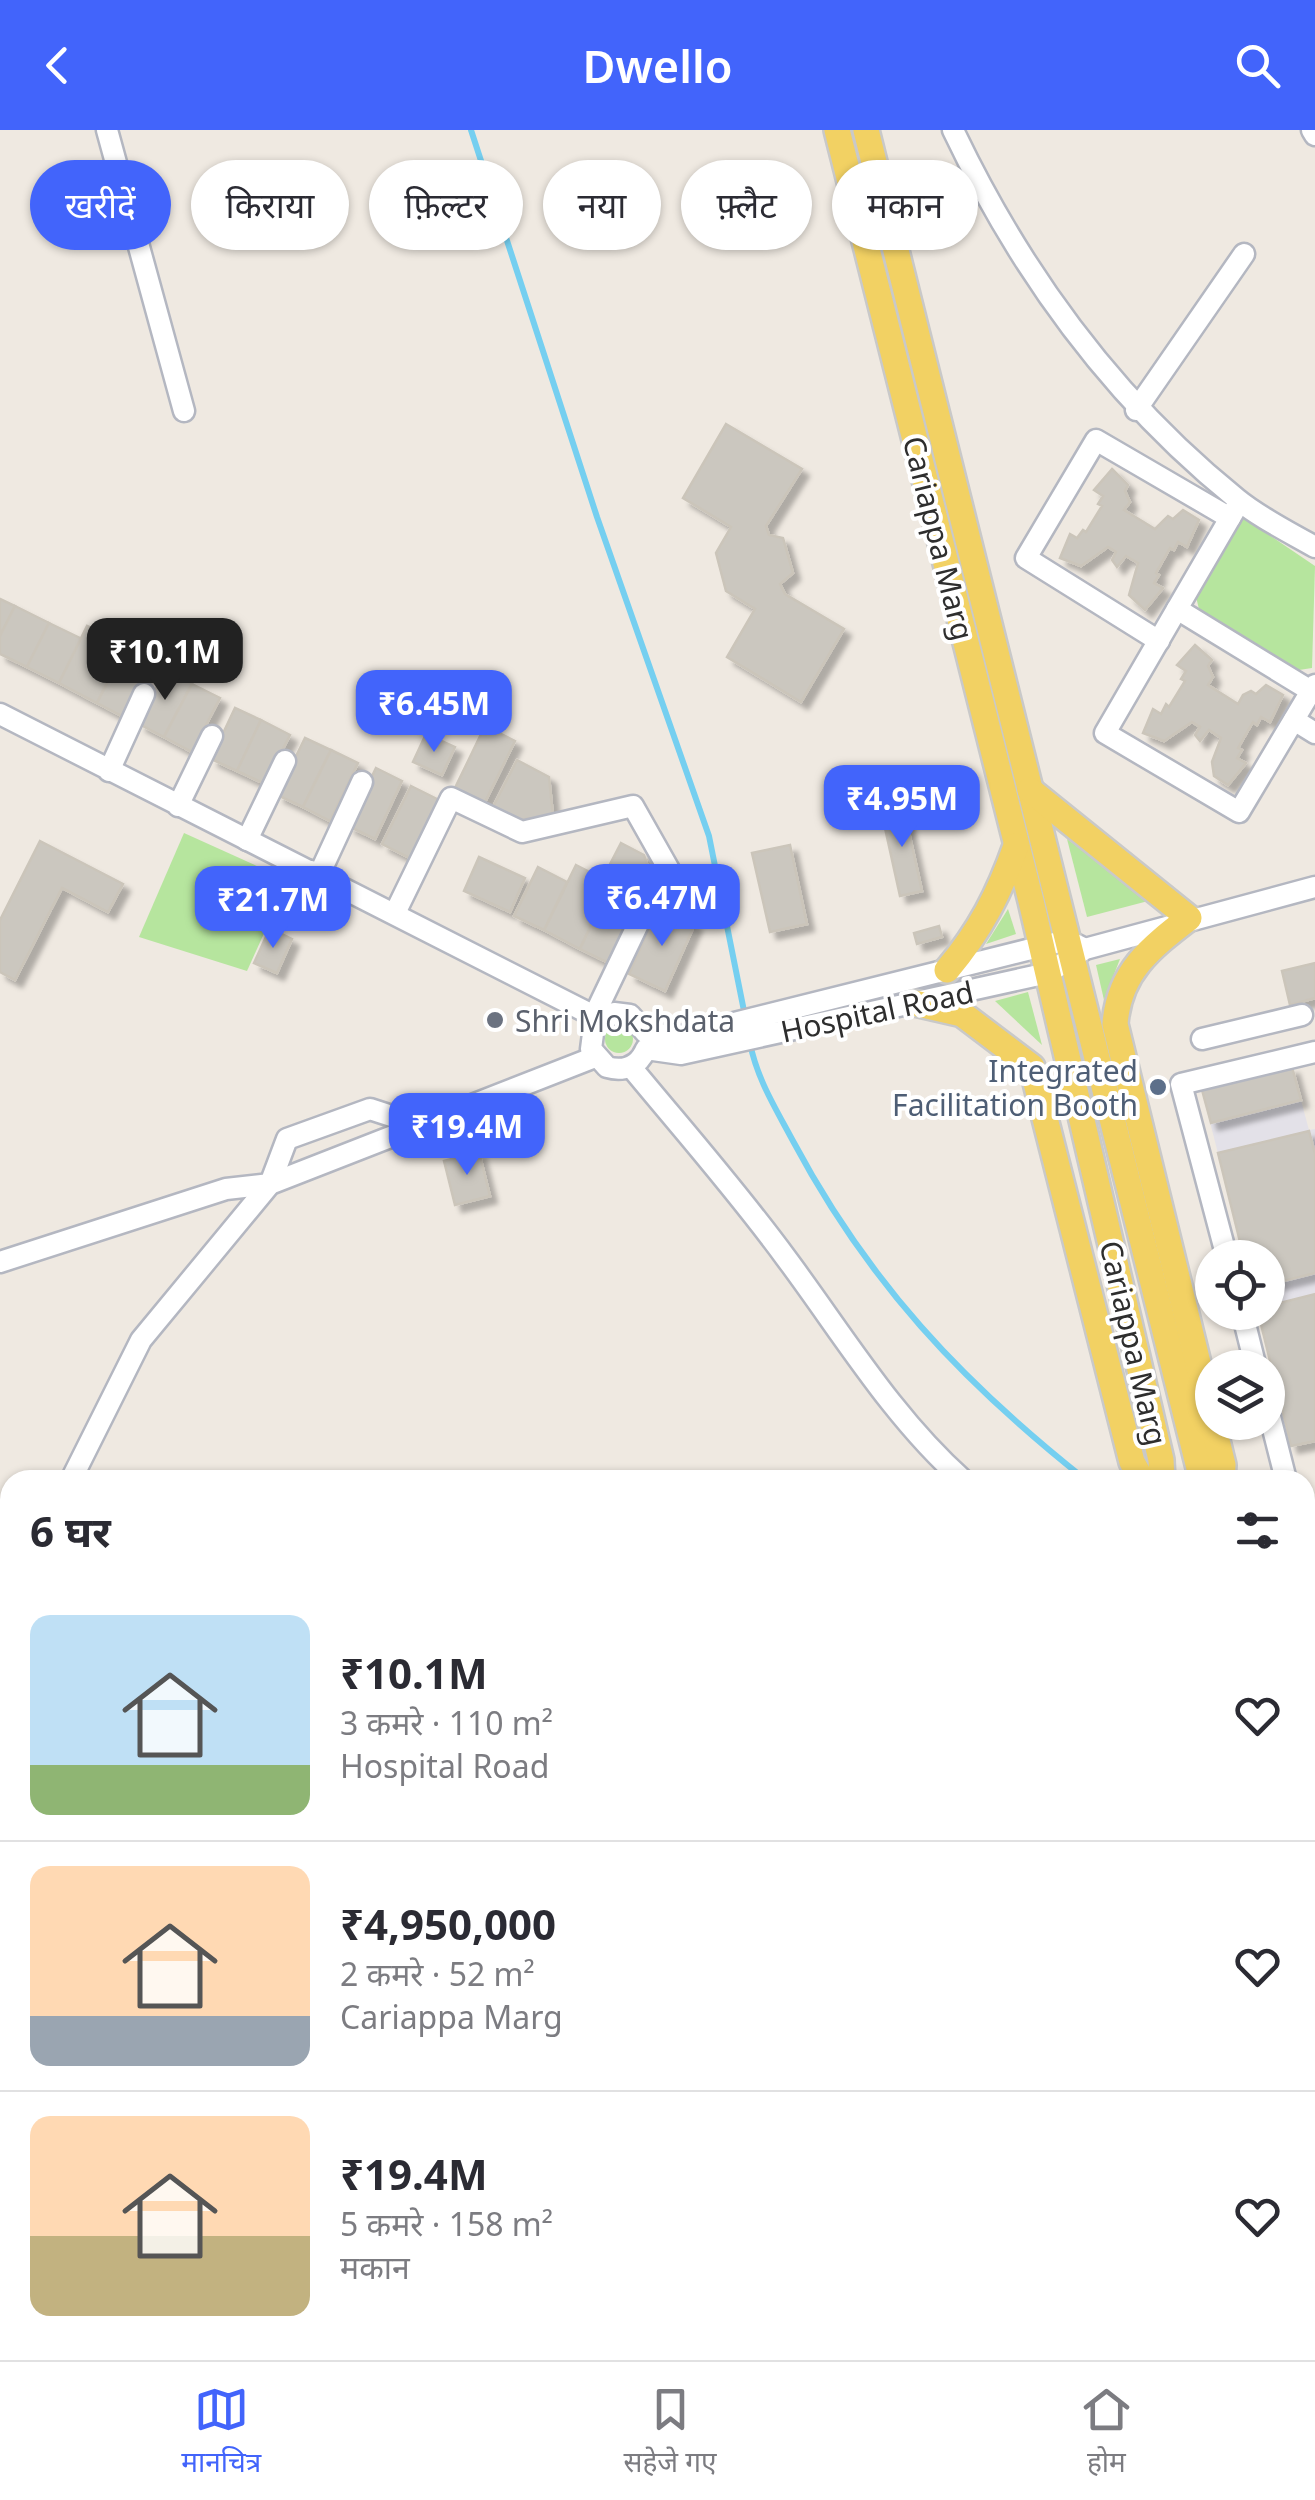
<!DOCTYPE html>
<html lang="hi">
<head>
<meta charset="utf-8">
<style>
	:root { --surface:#fff; --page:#f2f2f3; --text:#2b2b33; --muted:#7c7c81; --line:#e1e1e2; --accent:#4264fb }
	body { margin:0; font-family:"Noto Sans","Noto Sans Devanagari",sans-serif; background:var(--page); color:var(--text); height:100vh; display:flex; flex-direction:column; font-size:38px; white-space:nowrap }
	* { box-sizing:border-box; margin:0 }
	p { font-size:32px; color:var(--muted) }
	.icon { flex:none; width:55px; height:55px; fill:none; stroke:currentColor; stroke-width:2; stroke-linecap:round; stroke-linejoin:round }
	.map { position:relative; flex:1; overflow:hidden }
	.details { position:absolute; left:0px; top:1340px; width:1315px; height:890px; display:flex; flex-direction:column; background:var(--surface); border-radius:30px 30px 0 0; box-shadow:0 2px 8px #0004 }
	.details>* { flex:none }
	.guide { position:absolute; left:30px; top:30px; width:1255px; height:90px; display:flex; gap:20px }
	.buttons { position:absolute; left:1195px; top:1110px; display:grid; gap:20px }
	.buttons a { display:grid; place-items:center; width:90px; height:90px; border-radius:50%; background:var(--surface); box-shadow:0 2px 8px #0004; font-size:50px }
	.price { position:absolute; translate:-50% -85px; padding:0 22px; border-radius:20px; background:var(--accent); color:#fff; font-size:32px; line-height:65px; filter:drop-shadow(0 2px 5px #0008) }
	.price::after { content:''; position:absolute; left:50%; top:60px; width:30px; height:22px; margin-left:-15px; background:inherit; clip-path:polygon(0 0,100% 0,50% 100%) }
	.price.active { background:#222; color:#fff }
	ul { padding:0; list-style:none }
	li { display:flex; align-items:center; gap:30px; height:250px; padding:0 30px }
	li+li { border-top:2px solid var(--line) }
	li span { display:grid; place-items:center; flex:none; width:280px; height:200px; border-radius:20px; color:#555 }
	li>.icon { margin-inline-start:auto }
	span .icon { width:120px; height:120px; fill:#fffc; stroke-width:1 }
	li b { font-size:42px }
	h2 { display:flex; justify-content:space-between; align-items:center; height:120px; padding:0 30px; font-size:42px }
	.chip { padding:0 35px; border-radius:45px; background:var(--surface); box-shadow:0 2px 8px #0004; font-size:35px; line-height:90px }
	.chip.active { background:var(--accent); color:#fff }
	header { display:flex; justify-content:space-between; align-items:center; height:130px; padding:0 30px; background:var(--accent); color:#fff; font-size:45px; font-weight:600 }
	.dock { display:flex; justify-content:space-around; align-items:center; height:140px; border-top:2px solid var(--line); background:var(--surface); font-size:28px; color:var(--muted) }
	.dock a { display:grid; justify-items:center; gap:5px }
	.dock .active { color:var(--accent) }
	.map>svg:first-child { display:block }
	.industrial { fill:#e3e1e8 }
	.green { fill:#b6e59e }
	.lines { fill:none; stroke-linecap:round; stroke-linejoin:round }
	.stream { stroke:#75cff0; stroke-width:6 }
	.building { fill:#cbc7bf; stroke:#cbc5ba; stroke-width:2.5; filter:url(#shadow) }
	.minor-casing { stroke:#b4b7c1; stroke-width:25 }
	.major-casing { stroke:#c9c9c9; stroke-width:30 }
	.minor { stroke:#fff; stroke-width:20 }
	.major { stroke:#f2d163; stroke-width:25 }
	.worship-dot { fill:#6b7280; stroke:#fff; stroke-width:4 }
	.service-dot { fill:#5c6f8a; stroke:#fff; stroke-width:4 }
	.labels { text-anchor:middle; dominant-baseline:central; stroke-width:8; stroke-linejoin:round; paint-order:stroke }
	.street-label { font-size:30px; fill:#2e2e2e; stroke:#fff }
	.worship-label { font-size:30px; fill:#5b616d; stroke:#fff; text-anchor:start }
	.service-label { font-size:30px; fill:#4e5e75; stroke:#fff; text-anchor:end }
</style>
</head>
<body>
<header><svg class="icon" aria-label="back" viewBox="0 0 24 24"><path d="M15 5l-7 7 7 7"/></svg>Dwello<svg class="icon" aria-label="search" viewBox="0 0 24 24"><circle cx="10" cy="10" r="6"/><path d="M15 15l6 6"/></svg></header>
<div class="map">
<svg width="1315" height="2230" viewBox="0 0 1315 2230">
	<defs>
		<filter id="shadow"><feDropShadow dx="7" dy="7" stdDeviation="2.5" flood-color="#0004"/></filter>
	</defs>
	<rect width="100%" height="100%" fill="#efe9e1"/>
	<path class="industrial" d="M1292,937L1309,1000L1315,999V1311L1291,1316L1258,1183L1268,1182V1128L1244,1127L1202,960Z"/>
	<g class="green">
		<path d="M1244,388L1315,436L1312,538L1299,540L1199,479L1196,467Z"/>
		<path d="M184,703L288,750L247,841L139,807Z"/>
		<path d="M1067,709L1152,770L1087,787Z"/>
		<path d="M1008,779L1016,804L986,814Z"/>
		<path d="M1120,829L1104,870L1096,835Z"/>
		<path d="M1028,862L1042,915L995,871Z"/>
		<circle cx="619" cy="909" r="14"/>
	</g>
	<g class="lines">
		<g class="stream">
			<path d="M471,0L597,387L709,706L745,886"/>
			<path d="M750,913C757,949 776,979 793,1011C868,1152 961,1251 1086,1350"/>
			<path d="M1305,1511L1315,1517"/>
		</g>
	</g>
	<g class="building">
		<path d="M726,294L802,339L766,396L769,405L783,408L793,443L780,454L785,464L844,499L801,572L727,527L755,479L726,461L716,423L731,397L683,368Z"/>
		<path d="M1112,339L1128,355L1125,361L1130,372L1124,380L1155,399L1168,386L1173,389L1183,380L1199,390L1187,417L1178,412L1174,420L1170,418L1156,443L1159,445L1154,453L1163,458L1145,480L1129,465L1138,433L1126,426L1117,437L1112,430L1116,422L1108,417L1081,436L1060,428L1070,404L1077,408L1083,400L1086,402L1102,376L1098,374L1103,366L1094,360Z"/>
		<path d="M0,469L15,476L0,506Z"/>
		<path d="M15,476L49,493L27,537L0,524V506Z"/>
		<path d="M49,493L82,509L59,553L27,537Z"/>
		<path d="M87,496L127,515L97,573L59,553Z"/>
		<path d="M1195,515L1212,530L1208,536L1213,547L1208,555L1238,574L1243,565L1251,561L1256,564L1266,555L1283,565L1270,592L1261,587L1257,595L1253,592L1238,618L1242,620L1237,628L1246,633L1228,655L1214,646L1212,632L1221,608L1209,600L1200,611L1195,605L1200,597L1192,592L1164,611L1143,603L1153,579L1161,584L1166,574L1169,577L1185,551L1181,549L1186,541L1177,535Z"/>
		<path d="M123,522L149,535L124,587L97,573Z"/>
		<path d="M165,540L192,554L164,607L139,594Z"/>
		<path d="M192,554L220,568L192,622L164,607Z"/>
		<path d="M235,578L261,590L237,641L211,629Z"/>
		<path d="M261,590L290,605L265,654L237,641Z"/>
		<path d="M485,596L515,611L485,672L455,658Z"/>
		<path d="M426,604L455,617L442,645L413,632Z"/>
		<path d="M305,608L331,620L303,677L277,665Z"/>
		<path d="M331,620L358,633L330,691L303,677Z"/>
		<path d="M517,630L549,647L553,686L517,690L493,677Z"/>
		<path d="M376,638L402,651L375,709L348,696Z"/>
		<path d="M411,656L439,670L410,728L382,714Z"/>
		<path d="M903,675L922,761L900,766L881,680Z"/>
		<path d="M40,711L123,754L108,782L62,758L15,850L0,842V790Z"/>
		<path d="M621,713L644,725L652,749L646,762L606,742Z"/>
		<path d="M790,715L807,794L770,802L752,723Z"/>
		<path d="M479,727L525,748L510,782L464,761Z"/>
		<path d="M576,735L611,753L580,819L544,800Z"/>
		<path d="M538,737L567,752L544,800L514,786Z"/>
		<path d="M611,753L645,769L613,835L580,819Z"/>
		<path d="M658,778L695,794L665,861L629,844Z"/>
		<path d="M939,796L942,807L917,814L914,803Z"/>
		<path d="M270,798L292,809L277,843L254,833Z"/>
		<path d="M1315,833V868L1290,875L1282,841Z"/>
		<path d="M1292,937L1301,970L1211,993L1202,960Z"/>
		<path d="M1309,1001L1315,1024V1143L1268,1155V1128H1244L1218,1023Z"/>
		<path d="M479,1022L490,1066L455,1075L444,1031Z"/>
		<path d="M1315,1164V1311L1291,1316L1258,1182H1268V1176Z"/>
	</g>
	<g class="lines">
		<defs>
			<g id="minor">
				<path d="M107,0L184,281"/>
				<path d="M953,0C1021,143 1113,269 1237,369C1260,388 1289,402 1315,417"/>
				<path d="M1312,0L1315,5"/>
				<path d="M1136,280L1244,124"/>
				<path d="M1237,376L1177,479L1311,561L1315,555"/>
				<path d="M1177,479L1105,603L1239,682L1311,561"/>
				<path d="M1159,511L1026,428L1096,310L1230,388"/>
				<path d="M0,584L600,889"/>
				<path d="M1294,590L1315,603"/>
				<path d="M109,641L144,564"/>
				<path d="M178,676L212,606"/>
				<path d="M247,710L285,631"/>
				<path d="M319,745L362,652"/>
				<path d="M292,782L311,741"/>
				<path d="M395,783L451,668L522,702L633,676L672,745"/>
				<path d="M1085,819L1067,810L678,907L646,903L630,885L614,883L594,896L591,919L607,937C624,942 639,936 646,919L681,924L1048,843L1085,819L1315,757"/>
				<path d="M594,886L649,771"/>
				<path d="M1202,909L1302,885"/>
				<path d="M631,937C683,1000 737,1061 786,1128C842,1203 892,1287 963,1350"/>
				<path d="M1227,1128L1181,954L1315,922"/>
				<path d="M0,1132L226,1059L270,1054L287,1009L370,979L416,994"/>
				<path d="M1242,1182L1256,1238"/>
				<path d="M1268,1279L1286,1350"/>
				<path d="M71,1350L141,1210L270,1054L595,927"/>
				<path d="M1305,1389L1315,1393"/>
				<path d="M0,1612L10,1556"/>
				<path d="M0,1796L10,1835"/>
				<path d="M0,2033L10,1993"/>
				<path d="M0,2129L10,2124"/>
				<path d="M1305,2165L1315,2217"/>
				<path d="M231,2220L242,2230"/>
				<path d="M866,2220L871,2230"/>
				<path d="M203,2230L208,2220"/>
			</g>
			<g id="major">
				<path d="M837,0L1031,771L1161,1330L1162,1350"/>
				<path d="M866,0L1202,1350"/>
				<path d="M1030,660L1189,788C1150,818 1119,842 1115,894L1223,1335L1222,1350"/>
				<path d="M947,840C980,801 999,764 1016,716"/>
				<path d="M914,873L962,884L1032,937L1132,1332L1142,1350"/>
				<path d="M1305,1642L1315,1673"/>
				<path d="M1305,1728L1315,1768"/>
				<path d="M1305,1883L1315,1921"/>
				<path d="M1305,2047L1315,2084"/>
			</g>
		</defs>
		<use href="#minor" class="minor-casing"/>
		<use href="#major" class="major-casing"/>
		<use href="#minor" class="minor"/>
		<use href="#major" class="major"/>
	</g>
	<circle class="worship-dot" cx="495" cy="890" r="10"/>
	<circle class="service-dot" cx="1158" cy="957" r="10"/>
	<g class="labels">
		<g class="street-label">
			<text transform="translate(939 408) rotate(76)">Cariappa Marg</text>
			<text transform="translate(877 881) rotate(-12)">Hospital Road</text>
			<text transform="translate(1134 1213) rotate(77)">Cariappa Marg</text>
		</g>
		<g class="worship-label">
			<text x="515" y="890">Shri Mokshdata</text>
		</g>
		<g class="service-label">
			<text x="1138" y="940">Integrated<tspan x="1138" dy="34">Facilitation Booth</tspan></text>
		</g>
	</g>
</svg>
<div class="buttons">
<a><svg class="icon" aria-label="locate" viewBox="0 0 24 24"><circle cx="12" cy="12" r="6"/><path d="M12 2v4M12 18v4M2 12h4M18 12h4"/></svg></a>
<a><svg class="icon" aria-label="layers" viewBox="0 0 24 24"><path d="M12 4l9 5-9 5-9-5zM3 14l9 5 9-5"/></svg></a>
</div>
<b class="price active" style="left:165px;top:573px">₹10.1M</b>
<b class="price" style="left:434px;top:625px">₹6.45M</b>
<b class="price" style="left:902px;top:720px">₹4.95M</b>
<b class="price" style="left:662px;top:819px">₹6.47M</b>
<b class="price" style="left:273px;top:821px">₹21.7M</b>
<b class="price" style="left:467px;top:1048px">₹19.4M</b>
<div class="guide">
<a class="chip active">खरीदें</a>
<a class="chip">किराया</a>
<a class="chip">फ़िल्टर</a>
<a class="chip">नया</a>
<a class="chip">फ़्लैट</a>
<a class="chip">मकान</a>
</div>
<section class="details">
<h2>6 घर<svg class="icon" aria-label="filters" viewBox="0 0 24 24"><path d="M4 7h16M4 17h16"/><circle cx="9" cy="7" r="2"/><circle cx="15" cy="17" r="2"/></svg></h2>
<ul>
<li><span style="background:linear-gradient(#bfe0f5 75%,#8fb573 0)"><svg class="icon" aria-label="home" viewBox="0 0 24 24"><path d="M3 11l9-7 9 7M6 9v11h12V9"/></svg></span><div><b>₹10.1M</b><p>3 कमरे · 110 m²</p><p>Hospital Road</p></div><svg class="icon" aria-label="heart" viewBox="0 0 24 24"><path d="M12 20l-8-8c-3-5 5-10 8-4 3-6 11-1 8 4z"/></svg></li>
<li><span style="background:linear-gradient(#ffd9b3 75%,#9aa5b1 0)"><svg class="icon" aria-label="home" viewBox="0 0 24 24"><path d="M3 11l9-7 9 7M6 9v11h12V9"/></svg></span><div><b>₹4,950,000</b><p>2 कमरे · 52 m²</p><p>Cariappa Marg</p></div><svg class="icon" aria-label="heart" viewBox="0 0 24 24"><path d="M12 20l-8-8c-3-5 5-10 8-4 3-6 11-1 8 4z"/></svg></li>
<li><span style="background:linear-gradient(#ffd9b3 60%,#c2b280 0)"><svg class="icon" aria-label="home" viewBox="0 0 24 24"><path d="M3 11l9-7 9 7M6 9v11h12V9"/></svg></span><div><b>₹19.4M</b><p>5 कमरे · 158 m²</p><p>मकान</p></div><svg class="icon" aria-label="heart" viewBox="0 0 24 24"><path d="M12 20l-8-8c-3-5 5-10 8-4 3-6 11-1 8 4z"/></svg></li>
</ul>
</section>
</div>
<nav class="dock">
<a class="active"><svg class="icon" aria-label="map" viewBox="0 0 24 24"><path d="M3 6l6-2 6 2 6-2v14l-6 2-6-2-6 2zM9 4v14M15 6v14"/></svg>मानचित्र</a>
<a><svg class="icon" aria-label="saved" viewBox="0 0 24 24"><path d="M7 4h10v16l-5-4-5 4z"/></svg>सहेजे गए</a>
<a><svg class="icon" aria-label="home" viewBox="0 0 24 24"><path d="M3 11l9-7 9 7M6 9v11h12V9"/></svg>होम</a>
</nav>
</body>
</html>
